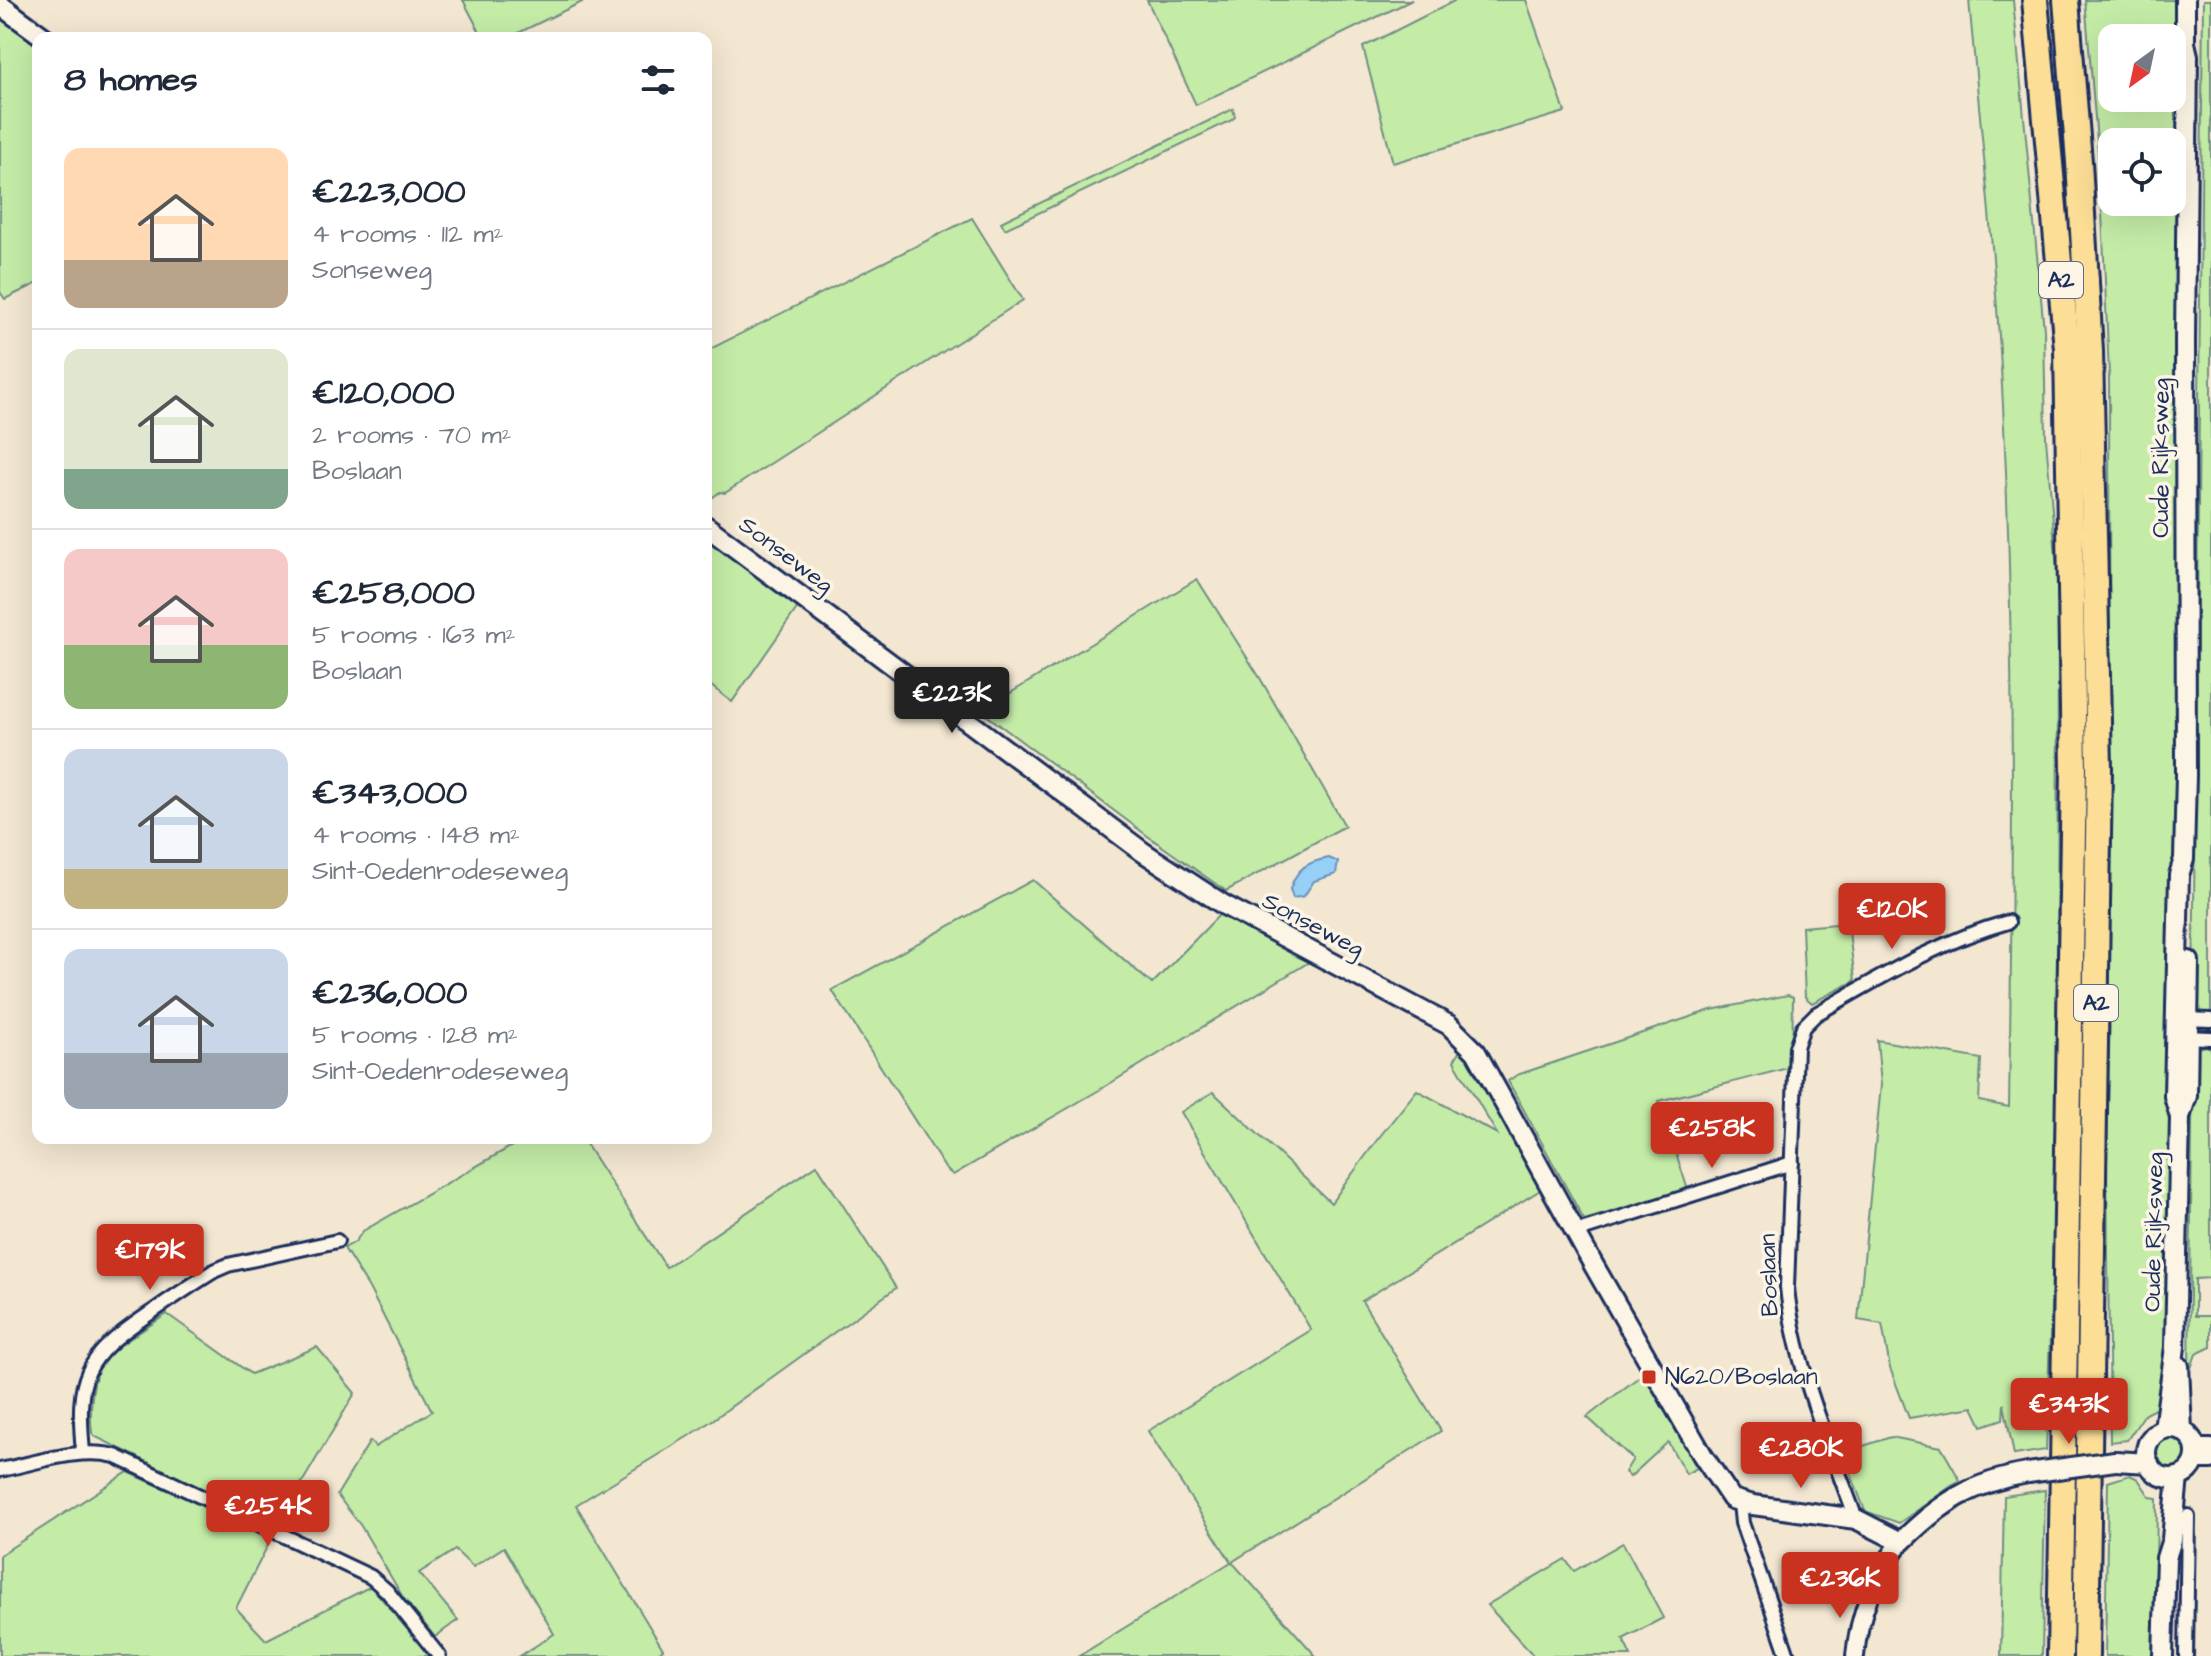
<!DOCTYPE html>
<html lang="en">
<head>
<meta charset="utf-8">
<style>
	:root { --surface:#fff; --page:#f2f2f3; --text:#1f2937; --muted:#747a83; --line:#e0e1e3; --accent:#c8321e }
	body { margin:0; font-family:"Architects Daughter",sans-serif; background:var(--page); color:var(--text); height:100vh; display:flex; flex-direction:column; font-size:30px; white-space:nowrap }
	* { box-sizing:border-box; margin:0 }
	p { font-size:26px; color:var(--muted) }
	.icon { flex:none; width:44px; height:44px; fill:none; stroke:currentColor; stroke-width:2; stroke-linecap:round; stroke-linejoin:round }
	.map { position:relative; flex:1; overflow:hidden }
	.sheet { position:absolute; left:32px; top:32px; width:680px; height:1112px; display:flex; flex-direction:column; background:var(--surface); border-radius:16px; box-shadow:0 8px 32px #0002 }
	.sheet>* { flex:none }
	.needle { width:52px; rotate:213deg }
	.tools { position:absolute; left:2098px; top:24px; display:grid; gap:16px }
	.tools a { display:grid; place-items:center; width:88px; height:88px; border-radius:16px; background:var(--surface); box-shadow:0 8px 32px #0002; font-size:40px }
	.price { position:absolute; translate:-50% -68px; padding:0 18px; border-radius:8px; background:var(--accent); color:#fff; font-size:26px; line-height:52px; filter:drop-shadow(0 2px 4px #0008) }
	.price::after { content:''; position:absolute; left:50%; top:48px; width:24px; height:18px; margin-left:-12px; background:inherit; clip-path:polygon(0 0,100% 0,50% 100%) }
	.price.selected { background:#222; color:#fff }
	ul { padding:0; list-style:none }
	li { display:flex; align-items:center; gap:24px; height:200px; padding:0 32px }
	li+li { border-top:2px solid var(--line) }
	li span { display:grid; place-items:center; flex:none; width:224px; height:160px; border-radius:16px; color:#555 }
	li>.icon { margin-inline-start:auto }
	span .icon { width:96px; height:96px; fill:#fffc; stroke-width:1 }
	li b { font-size:34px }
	h2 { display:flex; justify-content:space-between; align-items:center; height:96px; padding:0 32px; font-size:34px }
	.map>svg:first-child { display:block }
	.green { fill:#c4eca7; stroke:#708e82; stroke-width:2; fill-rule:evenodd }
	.water { fill:#97d0f7; stroke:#6590ba; stroke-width:2 }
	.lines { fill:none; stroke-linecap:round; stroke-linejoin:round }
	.minor-casing { stroke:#1b2f5e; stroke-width:18 }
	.tertiary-casing { stroke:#1b2f5e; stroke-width:22 }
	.secondary-casing { stroke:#1b2f5e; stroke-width:24 }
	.motorway-casing { stroke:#1b2f5e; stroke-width:30 }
	.minor { stroke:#fcf5e5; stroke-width:12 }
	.tertiary { stroke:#fcf5e5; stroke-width:16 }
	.secondary { stroke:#fcf5e5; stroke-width:18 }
	.motorway { stroke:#fcde96; stroke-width:24 }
	.secondary-bridge-casing { stroke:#1b2f5e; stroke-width:24; stroke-linecap:butt }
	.secondary-bridge { stroke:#fcf5e5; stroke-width:18 }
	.poi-dot { fill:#c8321e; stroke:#fcf5e5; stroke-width:3 }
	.labels { text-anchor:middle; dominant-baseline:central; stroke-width:7; stroke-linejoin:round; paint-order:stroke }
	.shield { fill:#fcf5e5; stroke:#5e6a86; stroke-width:2 }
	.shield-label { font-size:22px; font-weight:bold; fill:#1b2f5e }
	.street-label { font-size:24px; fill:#1b2f5e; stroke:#fcf5e5 }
	.poi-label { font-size:24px; fill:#1b2f5e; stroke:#fcf5e5; text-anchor:start }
</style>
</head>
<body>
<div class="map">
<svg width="2211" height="1656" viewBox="0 0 2211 1656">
	<rect width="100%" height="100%" fill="#f3e7d1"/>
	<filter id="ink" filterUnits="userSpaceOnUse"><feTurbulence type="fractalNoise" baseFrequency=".0125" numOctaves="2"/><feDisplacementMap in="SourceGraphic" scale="16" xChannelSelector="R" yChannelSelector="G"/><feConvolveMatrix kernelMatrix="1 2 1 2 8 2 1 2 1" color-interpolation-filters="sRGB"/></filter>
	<g filter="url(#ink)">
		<g class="green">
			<path d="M463,0H586L508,38H483Z"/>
			<path d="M1147,0H1412L1196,105Z"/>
			<path d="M1456,0H1526L1565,112L1393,163L1363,47Z"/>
			<path d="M1969,0H2013L2044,330L2046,438L2058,581L2057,1131L2046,1450L2014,1455L2004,1404L2003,1419L1982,1426L1973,1407L1909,1418L1890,1368L1882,1324L1858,1320L1881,1085L1877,1040L1981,1059L1979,1101L2009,1107C2013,860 2015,614 2001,368C1994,245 1980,123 1969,0Z"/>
			<path d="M2085,0H2183L2177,763L2167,1341L2159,1407L2145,1414L2127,1440L2110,1442L2107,1164L2110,997L2109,375L2101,188ZM2112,38H2172V98H2112ZM2112,142H2172V202H2112Z"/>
			<path d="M2203,0H2211V1014H2204L2193,1008Z"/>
			<path d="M2,15L38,42V283L5,299L0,292V17Z"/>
			<path d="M1233,109L1235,117L1230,121L1005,229L1001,222Z"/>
			<path d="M972,218L1023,300L725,493L720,492L706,502V351Z"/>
			<path d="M706,539L798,607L732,702L706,682Z"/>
			<path d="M1197,579L1260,678L1345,826L1226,891L1149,837L981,711Z"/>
			<path d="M1033,880L1152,984L1221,913L1309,962L1101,1089L953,1175L945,1168L832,990Z"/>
			<path d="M1848,923L1855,981L1812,1003L1805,997L1802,927Z"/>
			<path d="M1788,995L1793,997L1792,1067L1659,1101L1688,1190L1584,1220L1508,1081L1517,1075L1711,1010Z"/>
			<path d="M2206,1046L2211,1048V1278L2195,1279V1316H2211V1347L2196,1354L2189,1374L2193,1049Z"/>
			<path d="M1462,1047L1542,1189L1362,1301L1441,1431L1232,1562L1316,1656H1079L1231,1562L1148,1431L1311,1330L1181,1112L1213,1092L1331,1203L1377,1140L1417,1090L1497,1134L1454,1061Z"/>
			<path d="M526,1138H582L666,1267L817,1165L896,1288L700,1429L576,1505L663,1649L655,1656H520L554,1634L504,1547L473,1567L455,1550L419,1573L458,1620L435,1637L404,1599L361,1526L337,1495L370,1441L375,1447L432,1411L369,1288L344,1248L355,1242L363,1231Z"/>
			<path d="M167,1314L251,1374L317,1347L355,1393L277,1525L96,1437L92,1433C89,1410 92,1376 104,1356Z"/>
			<path d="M1644,1373L1697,1468L1686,1474L1668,1442L1630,1477L1625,1472L1633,1459L1587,1417Z"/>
			<path d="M1891,1437L1941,1447L1960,1480L1899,1523L1865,1511L1839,1442L1860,1447Z"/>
			<circle cx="2171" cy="1453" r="16"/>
			<path d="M128,1472L272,1537L236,1608L266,1640L371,1586L430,1656H0V1555Z"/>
			<path d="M2130,1475L2138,1479L2150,1497L2157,1498L2155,1656H2105L2108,1482Z"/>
			<path d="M2045,1490L2042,1656H2001L2004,1496Z"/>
			<path d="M1623,1543L1663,1618L1623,1639L1631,1656H1534L1487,1605L1565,1559L1574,1571Z"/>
		</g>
		<path class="water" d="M1329,858L1338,862L1336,874L1314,881L1304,896L1293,898L1290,889C1297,868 1307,862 1329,858Z"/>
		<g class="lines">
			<defs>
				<g id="minor">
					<path d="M2182,1019L2211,1020"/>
					<path d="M2182,1037L2211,1038"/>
					<path d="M1575,1232L1792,1163"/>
					<path d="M83,1452C76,1377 84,1358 146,1316C168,1301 191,1285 214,1271L228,1265L337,1241"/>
					<path d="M0,1470C37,1463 78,1447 115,1456L371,1577L387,1591L439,1656"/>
					<path d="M1740,1503L1742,1523L1788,1656"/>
					<path d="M1856,1519C1830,1447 1794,1363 1787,1287L1796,1047L1803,1027L1816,1014C1878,979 1939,941 2008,922"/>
					<path d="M2186,1656L2188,1516"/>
				</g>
				<g id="tertiary">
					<path d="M2195,1448H2211"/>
					<path d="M2195,1460H2211"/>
					<path d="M1855,1656C1859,1613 1874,1576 1901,1542"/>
				</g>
				<g id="secondary">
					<path d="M0,5L45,38"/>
					<path d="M706,526L1143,852L1224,905L1449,1025L1476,1052L1593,1264L1703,1456L1732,1499L1753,1505L1856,1519L1901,1542C1940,1503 1973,1482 2028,1473"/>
					<path d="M2180,1117L2174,1096L2179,875L2184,859L2186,775L2185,340L2188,56L2185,43V0"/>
					<path d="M2179,1366L2182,1430"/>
					<circle cx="2171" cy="1453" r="25"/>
					<path d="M2164,1429L2175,1347L2180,1117L2187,1096L2189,961"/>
					<path d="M2115,1461L2149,1463"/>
					<path d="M2163,1656L2166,1558L2172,1539L2178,1477"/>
				</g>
				<g id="motorway">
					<path d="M2035,0L2067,349L2074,768L2060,1656"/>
					<path d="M2066,0L2079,162L2090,351L2099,768L2086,1656"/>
				</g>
			</defs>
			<use href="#minor" class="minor-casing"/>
			<use href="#tertiary" class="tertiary-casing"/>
			<use href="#secondary" class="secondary-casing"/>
			<use href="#motorway" class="motorway-casing"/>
			<use href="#minor" class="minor"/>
			<use href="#tertiary" class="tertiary"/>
			<use href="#secondary" class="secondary"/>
			<use href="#motorway" class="motorway"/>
			<defs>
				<path id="secondary-bridge" d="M2028,1473L2115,1461"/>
			</defs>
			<use href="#secondary-bridge" class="secondary-bridge-casing"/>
			<use href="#secondary-bridge" class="secondary-bridge"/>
		</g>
	</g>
	<rect class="poi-dot" x="1641" y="1369" width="16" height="16" rx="4"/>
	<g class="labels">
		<g class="shield">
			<rect x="2039" y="262" width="44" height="36" rx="6"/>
			<rect x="2074" y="985" width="44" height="36" rx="6"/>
		</g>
		<g class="shield-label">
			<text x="2061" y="280">A2</text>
			<text x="2096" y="1003">A2</text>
		</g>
		<g class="street-label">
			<text transform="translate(2161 458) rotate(-90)">Oude Rijksweg</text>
			<text transform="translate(786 555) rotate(37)">Sonseweg</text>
			<text transform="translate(1313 925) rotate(28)">Sonseweg</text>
			<text transform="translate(2154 1232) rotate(-89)">Oude Rijksweg</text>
			<text transform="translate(1769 1275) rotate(-92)">Boslaan</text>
		</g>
		<g class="poi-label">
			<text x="1665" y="1377">N620/Boslaan</text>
		</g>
	</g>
</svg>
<div class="tools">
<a><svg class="needle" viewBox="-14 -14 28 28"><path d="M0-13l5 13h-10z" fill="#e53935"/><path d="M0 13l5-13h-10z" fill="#747a83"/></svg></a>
<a><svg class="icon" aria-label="locate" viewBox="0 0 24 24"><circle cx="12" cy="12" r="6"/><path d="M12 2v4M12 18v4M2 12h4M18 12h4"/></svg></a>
</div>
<b class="price selected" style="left:952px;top:735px">€223K</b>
<b class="price" style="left:1892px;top:951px">€120K</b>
<b class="price" style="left:1712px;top:1170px">€258K</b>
<b class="price" style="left:150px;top:1292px">€179K</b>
<b class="price" style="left:2069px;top:1446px">€343K</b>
<b class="price" style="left:1801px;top:1490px">€280K</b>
<b class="price" style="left:268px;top:1548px">€254K</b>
<b class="price" style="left:1840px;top:1620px">€236K</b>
<section class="sheet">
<h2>8 homes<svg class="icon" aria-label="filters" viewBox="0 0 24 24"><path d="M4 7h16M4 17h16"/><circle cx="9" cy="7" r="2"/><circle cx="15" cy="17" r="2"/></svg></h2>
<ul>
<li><span style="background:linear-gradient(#ffd9b3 70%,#b9a48a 0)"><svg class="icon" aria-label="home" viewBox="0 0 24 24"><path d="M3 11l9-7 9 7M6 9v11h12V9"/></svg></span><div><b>€223,000</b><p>4 rooms · 112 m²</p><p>Sonseweg</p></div></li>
<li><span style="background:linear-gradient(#dfe7d0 75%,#7fa58c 0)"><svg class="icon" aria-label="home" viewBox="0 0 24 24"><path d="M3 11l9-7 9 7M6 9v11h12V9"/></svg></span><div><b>€120,000</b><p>2 rooms · 70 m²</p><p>Boslaan</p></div></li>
<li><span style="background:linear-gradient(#f6c9c9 60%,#8fb573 0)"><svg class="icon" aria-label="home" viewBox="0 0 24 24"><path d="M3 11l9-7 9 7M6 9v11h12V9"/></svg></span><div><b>€258,000</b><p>5 rooms · 163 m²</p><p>Boslaan</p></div></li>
<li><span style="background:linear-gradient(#c9d6e8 75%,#c2b280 0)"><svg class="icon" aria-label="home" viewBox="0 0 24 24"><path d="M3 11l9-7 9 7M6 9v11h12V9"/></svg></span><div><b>€343,000</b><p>4 rooms · 148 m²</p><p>Sint-Oedenrodeseweg</p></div></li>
<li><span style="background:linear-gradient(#c9d6e8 65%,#9aa5b1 0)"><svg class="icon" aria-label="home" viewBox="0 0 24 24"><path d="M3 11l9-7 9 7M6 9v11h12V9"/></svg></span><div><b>€236,000</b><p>5 rooms · 128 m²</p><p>Sint-Oedenrodeseweg</p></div></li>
</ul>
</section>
</div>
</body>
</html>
